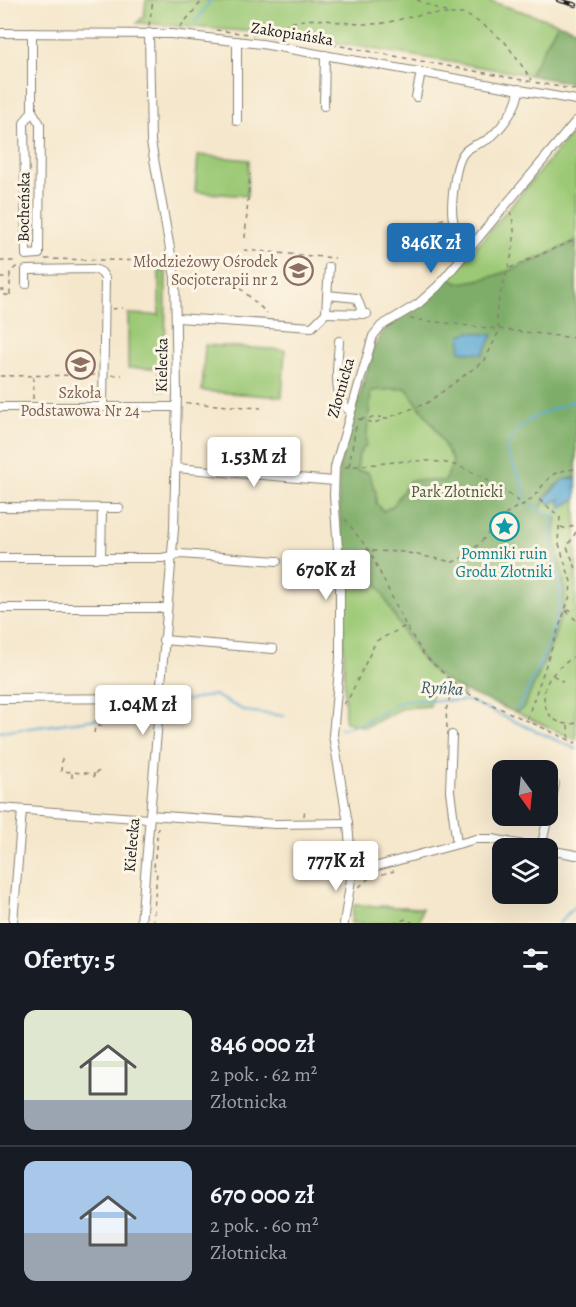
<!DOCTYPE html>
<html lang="pl">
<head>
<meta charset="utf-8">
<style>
	:root { --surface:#171b24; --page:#20242c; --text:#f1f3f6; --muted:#9ea1a6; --line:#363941; --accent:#1f6fb2 }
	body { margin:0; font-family:Alegreya,serif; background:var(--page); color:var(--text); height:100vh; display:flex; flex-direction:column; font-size:22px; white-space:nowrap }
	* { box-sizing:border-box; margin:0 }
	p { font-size:20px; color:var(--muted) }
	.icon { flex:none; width:33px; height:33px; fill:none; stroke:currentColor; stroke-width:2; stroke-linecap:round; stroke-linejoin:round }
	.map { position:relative; height:923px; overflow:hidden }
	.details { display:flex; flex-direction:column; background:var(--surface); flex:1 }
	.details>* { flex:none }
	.needle { width:39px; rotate:165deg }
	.buttons { position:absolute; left:492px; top:760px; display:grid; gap:12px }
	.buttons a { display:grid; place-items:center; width:66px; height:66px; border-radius:12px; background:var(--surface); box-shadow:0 6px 24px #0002; font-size:30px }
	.price { position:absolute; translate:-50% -51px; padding:0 14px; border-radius:6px; background:#fff; color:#222; font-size:20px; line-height:39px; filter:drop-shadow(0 2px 3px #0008) }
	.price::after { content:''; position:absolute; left:50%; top:36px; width:18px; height:14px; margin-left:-9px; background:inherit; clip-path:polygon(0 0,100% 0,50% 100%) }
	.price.current { background:var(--accent); color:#fff }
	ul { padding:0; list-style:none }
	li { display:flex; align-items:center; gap:18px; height:150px; padding:0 24px }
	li+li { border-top:2px solid var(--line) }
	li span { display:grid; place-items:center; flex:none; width:168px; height:120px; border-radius:12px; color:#555 }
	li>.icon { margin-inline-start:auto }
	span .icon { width:72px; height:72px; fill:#fffc; stroke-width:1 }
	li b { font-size:26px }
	h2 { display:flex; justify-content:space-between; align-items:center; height:72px; padding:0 24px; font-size:26px }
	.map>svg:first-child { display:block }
	.green { fill:#9cc976; stroke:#5c7249; stroke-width:1.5 }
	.forest { fill:#7dad67; stroke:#4c6442; stroke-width:1.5; fill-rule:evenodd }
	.water { fill:#59a7d3; stroke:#3a6278; stroke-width:1.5 }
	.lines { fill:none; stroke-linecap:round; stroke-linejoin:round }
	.stream { stroke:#59a7d3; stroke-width:2 }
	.minor-casing { stroke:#888274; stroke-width:10 }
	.path { stroke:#888274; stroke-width:1.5; stroke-dasharray:4.5 4.5; stroke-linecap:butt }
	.minor { stroke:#fff; stroke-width:8 }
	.rail-casing { stroke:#1c1c1c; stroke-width:4.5 }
	.rail { stroke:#fcf5e5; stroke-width:2; stroke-dasharray:7; stroke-linecap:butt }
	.labels { text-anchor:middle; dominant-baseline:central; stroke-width:6; stroke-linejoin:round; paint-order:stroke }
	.street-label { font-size:16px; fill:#1c1c1c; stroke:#fcf5e5 }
	.education-label { font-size:16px; fill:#785e54; stroke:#fcf5e5; text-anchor:end }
	.park-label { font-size:16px; fill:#49593c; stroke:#fcf5e5 }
	.culture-label { font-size:16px; fill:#0d838f; stroke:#fcf5e5 }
	.water-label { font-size:18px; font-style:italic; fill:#375b6e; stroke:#fcf5e5 }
</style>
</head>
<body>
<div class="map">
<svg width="576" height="923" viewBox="0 0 576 923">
	<rect width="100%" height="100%" fill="#fcf5e5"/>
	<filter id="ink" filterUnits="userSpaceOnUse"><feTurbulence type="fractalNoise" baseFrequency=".0167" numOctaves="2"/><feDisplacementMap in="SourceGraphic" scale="12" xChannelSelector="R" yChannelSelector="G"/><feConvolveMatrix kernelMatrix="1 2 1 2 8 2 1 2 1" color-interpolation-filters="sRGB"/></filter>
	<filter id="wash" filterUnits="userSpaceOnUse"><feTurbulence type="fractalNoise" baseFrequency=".008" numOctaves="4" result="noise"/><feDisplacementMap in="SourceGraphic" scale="24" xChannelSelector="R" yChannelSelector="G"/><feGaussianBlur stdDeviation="1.35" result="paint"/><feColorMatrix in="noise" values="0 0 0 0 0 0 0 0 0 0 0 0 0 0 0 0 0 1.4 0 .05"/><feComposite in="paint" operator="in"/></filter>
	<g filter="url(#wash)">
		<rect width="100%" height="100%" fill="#f5e7cc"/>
		<g class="green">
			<path d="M146,0H486L558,23L529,75L282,34L137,23L144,16Z"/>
			<path d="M576,128V740L459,686L464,696L432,693L430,706L403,708L365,727L345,722L342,548L362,383Z"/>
			<path d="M198,155L249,160L247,196L195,192Z"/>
			<path d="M159,271H166L165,390H159L158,368H128V314L159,315Z"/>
			<path d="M205,345L285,350L282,397L202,391Z"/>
			<path d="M354,905L422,908L419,923H351Z"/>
		</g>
		<g class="forest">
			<path d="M558,23L576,29V84L529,75Z"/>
			<path d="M576,241V478C558,479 547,492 541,509L542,512L557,518C550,542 564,567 565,591C566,619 538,674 527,701L523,709L514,712C488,700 451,689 431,669C407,645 392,610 376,582L360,586L344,579L338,492L339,465L374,347L387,326L450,278L457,283C499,280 539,258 576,241ZM406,388L435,428L453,462L445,481L410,480L393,506L383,511L376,503V492L368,472L357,471L359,454L366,445L371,391Z"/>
		</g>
		<g class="water">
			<path d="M469,332L493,335L483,354L460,351L461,335Z"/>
			<path d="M576,478V499L561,508L560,499L550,504L544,499L563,480Z"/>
		</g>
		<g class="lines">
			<g class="stream">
				<path d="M195,23L211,0"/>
				<path d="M525,500L523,485L506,451C516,420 544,412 572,402L576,394"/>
				<path d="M530,505L554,517"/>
				<path d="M165,705L214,695L245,711L285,716"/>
				<path d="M518,709C533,679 563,622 560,588C558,561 541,533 560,508"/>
				<path d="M340,729L360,724L405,700L469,701L576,749"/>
				<path d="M0,732L105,718L150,708"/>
				<path d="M559,923L576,905"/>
			</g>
		</g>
	</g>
	<g filter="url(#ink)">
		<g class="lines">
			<defs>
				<g id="minor">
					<path d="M0,33L171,34L262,44L576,100"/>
					<path d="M32,33V111L40,124L39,254L26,255L24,123L32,111"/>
					<path d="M416,97L421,72"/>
					<path d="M324,106L325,55"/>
					<path d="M237,121V41"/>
					<path d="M474,243C468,237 458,231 454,223C449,210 455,165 463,154C470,144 483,144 491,137C504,125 518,106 519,89"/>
					<path d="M26,284V270L94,269L101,272L105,278L103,407"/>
					<path d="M327,295L357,298L363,314"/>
					<path d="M326,313L367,314"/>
					<path d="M178,318L312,327L326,313L329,267"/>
					<path d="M339,341C338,362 331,397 350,411"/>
					<path d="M0,407H176"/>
					<path d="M176,468L334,481"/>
					<path d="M0,507L119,508"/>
					<path d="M0,558H162L181,554L277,561"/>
					<path d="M101,558L102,508"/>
					<path d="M0,608H166"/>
					<path d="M163,640L273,649"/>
					<path d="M0,699L158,698"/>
					<path d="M452,735L450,791L457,844"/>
					<path d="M0,808L149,819"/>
					<path d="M150,815L275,824L348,823"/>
					<path d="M541,848L555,784"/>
					<path d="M548,850L576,855"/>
					<path d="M352,873L476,839H493L544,849"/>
					<path d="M13,923L22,810"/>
					<path d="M141,923L174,529L177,393L175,277L151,142L149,33"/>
					<path d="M344,923L352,873L348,823L333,735L340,658V575L334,496L335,467L373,336L381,326L418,304L438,286L576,121"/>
				</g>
			</defs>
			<use href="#minor" class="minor-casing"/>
			<g class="path">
				<path d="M417,0L450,14H465L482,24L505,42L532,80"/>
				<path d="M149,26L153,0"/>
				<path d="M180,27L203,0"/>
				<path d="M216,30L330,44L576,90"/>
				<path d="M267,34C311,8 328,25 372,24C388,24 402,18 418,15C428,13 440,14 450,14"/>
				<path d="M444,219L439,220L442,230L448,228"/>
				<path d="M245,238L250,174"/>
				<path d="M244,250L335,258"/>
				<path d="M45,259L162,261"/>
				<path d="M0,261H18"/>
				<path d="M510,268L576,239"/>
				<path d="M0,278H10"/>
				<path d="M240,288L267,313"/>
				<path d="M0,290H5V295H9"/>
				<path d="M10,295V272L20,264"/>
				<path d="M112,309L123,308"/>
				<path d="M410,319L576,338"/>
				<path d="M112,375H122"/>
				<path d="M0,376L95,375"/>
				<path d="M33,399V377"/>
				<path d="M186,403L261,408"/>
				<path d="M358,419L374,423L427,403L485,360L500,329C485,303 527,253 510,212"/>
				<path d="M360,419L382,417"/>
				<path d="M349,466L356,426"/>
				<path d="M345,467C380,465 426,454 460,467C484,476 503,490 524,505"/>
				<path d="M345,519L370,552L406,626L424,655L462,691L576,743"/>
				<path d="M561,527L567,529L576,524"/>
				<path d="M576,532L567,547L576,568"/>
				<path d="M345,550L403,552L453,562C483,550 489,525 512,510C520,505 526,505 532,498C550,480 546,471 576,469"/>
				<path d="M566,611L576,620"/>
				<path d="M567,611L576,609"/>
				<path d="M576,655C567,662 554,670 548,681C537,703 550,729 576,723"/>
				<path d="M553,675L563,682"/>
				<path d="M343,704L348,700L376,641L406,626"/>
				<path d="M527,719L570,596L571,582L558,541L560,517L536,497"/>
				<path d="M568,725L569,738"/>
				<path d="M447,728L446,710L454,683"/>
				<path d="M94,733L95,727L106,725"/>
				<path d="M62,758L61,771L94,774V780"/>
				<path d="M95,773L100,771"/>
				<path d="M72,778V773"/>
				<path d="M304,816L305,808"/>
				<path d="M357,843L380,856"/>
				<path d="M154,867L158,827"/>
				<path d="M359,887L369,878L394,871"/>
				<path d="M153,923L157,871L154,869"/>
				<path d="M393,923L406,919L413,923"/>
			</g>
			<use href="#minor" class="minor"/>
			<defs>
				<path id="rail" d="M558,0L576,5"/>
			</defs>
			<use href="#rail" class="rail-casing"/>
			<use href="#rail" class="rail"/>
		</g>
	</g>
	<defs>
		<symbol id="school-ring" viewBox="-11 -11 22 22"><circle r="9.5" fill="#fcf5e5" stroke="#8d6e63" stroke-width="1.5"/><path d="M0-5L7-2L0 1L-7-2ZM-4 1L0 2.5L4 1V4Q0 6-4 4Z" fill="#8d6e63"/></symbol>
		<symbol id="sight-ring" viewBox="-11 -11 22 22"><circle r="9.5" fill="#fcf5e5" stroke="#0f9aa8" stroke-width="1.5"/><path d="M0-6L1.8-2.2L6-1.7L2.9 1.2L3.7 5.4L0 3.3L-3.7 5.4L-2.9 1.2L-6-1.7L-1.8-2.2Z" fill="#0f9aa8"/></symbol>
	</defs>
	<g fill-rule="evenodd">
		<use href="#school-ring" x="282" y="254" width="33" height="33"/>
		<use href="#school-ring" x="64" y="348" width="33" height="33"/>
		<use href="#sight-ring" x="488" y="510" width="33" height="33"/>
	</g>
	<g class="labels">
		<g class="street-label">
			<text transform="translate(292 34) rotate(9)">Zakopiańska</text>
			<text transform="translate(24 207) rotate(-89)">Bocheńska</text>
			<text transform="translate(162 365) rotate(-89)">Kielecka</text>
			<text transform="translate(341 388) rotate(-74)">Złotnicka</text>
			<text transform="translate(132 845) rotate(-85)">Kielecka</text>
		</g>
		<g class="education-label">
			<text x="278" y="262">Młodzieżowy Ośrodek<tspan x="278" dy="18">Socjoterapii nr 2</tspan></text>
			<text x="80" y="393" text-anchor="middle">Szkoła<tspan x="80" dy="18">Podstawowa Nr 24</tspan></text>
		</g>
		<g class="park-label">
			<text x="457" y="492">Park Złotnicki</text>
		</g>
		<g class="culture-label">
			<text x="504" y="554">Pomniki ruin<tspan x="504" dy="18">Grodu Złotniki</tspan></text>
		</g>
		<g class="water-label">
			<text transform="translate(442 688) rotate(3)">Ryńka</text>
		</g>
	</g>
</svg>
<div class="buttons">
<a><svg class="needle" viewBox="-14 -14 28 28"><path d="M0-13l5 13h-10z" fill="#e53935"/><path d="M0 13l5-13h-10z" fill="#9ea1a6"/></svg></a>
<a><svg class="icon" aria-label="layers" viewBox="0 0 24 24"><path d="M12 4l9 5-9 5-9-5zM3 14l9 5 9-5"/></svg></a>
</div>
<b class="price current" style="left:431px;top:274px">846K zł</b>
<b class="price" style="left:254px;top:488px">1.53M zł</b>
<b class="price" style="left:326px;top:601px">670K zł</b>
<b class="price" style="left:143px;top:736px">1.04M zł</b>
<b class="price" style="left:336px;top:892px">777K zł</b>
</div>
<section class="details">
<h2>Oferty: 5<svg class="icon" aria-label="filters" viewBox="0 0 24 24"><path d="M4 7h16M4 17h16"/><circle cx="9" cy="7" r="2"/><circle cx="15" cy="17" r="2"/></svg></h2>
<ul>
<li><span style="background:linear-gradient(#dfe7d0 75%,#9aa5b1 0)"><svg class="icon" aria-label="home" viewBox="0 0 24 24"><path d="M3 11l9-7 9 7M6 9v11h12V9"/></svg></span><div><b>846 000 zł</b><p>2 pok. · 62 m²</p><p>Złotnicka</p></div></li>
<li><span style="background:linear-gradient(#a9c7e8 60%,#9aa5b1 0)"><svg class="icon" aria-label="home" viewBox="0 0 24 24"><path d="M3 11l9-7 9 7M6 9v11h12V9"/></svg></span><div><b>670 000 zł</b><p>2 pok. · 60 m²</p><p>Złotnicka</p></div></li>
</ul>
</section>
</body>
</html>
